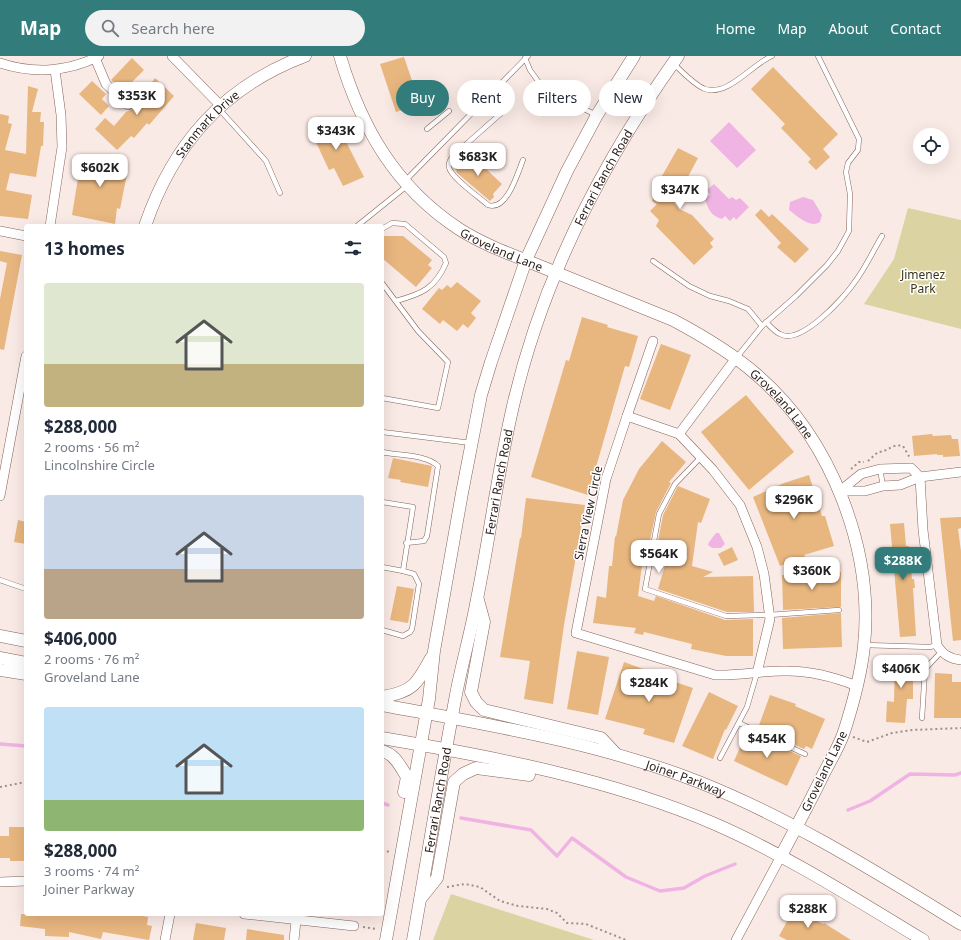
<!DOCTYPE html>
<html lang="en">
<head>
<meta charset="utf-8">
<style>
	:root { --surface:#fff; --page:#f2f2f3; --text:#1f2937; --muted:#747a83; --accent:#337c7c }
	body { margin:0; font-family:"Noto Sans",sans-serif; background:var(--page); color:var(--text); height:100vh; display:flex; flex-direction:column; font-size:15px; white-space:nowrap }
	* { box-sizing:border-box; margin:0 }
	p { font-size:13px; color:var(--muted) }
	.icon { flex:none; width:22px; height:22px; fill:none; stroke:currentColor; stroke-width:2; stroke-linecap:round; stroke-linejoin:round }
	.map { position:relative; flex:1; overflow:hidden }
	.details { position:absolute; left:24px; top:168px; width:360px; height:692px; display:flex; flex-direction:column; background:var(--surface); border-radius:4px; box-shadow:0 4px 16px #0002 }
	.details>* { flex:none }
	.hud { position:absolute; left:396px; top:24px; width:380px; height:36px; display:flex; gap:8px }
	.tools { position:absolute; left:913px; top:72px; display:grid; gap:8px }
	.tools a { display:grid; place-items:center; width:36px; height:36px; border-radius:50%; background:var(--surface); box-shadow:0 4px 16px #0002; font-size:20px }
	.price { position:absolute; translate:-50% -34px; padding:0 9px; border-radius:8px; background:#fff; color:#222; font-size:13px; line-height:26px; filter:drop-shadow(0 1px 2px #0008) }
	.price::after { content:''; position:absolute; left:50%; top:24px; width:12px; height:9px; margin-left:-6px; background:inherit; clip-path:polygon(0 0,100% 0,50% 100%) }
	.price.active { background:var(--accent); color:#fff }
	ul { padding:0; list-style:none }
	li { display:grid; align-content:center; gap:8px; height:212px; padding:0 20px }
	li span { display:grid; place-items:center; height:124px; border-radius:4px; color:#555 }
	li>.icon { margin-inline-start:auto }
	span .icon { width:72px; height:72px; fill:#fffc; stroke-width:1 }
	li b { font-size:17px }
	h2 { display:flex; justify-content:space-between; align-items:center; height:48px; padding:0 20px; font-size:17px }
	.tag { padding:0 14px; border-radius:18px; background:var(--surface); box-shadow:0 4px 16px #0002; font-size:14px; line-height:36px }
	.tag.active { background:var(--accent); color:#fff }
	header { display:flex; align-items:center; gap:24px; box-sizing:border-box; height:56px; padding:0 20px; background:var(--accent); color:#fff }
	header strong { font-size:19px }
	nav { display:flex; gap:22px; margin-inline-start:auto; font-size:14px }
	.search { width:280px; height:36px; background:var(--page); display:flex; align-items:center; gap:10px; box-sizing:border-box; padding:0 14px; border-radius:22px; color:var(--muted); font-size:15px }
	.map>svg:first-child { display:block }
	.green { fill:#dbd4a2 }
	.water { fill:#efb4e3 }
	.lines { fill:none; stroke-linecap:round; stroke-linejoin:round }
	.stream { stroke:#efb4e3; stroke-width:3.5 }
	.building { fill:#e8b67f }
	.lane-casing { stroke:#85645a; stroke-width:5.5 }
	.street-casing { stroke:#85645a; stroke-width:10 }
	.secondary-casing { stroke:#85645a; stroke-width:13 }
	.path { stroke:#9e8f8b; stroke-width:2; stroke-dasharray:2 3; stroke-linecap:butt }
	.lane { stroke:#fff; stroke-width:4.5 }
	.street { stroke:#fff; stroke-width:9 }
	.secondary { stroke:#fff; stroke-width:12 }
	.labels { text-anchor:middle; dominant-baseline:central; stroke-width:3; stroke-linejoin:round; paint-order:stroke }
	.street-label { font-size:12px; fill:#2f211d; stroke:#fff }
	.park-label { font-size:12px; fill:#3a3516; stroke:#fff }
</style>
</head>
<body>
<header>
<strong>Map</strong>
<div class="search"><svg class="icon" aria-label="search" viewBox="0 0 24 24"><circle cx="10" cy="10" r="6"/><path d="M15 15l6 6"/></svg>Search here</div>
<nav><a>Home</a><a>Map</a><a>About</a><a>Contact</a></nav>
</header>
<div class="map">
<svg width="961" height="884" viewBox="0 0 961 884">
	<rect width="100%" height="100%" fill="#faeae6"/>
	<g class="green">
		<path d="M908,152L961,164V273L864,248L894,203Z"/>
		<path d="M451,838L594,884H433Z"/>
	</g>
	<g class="water">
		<path d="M729,66L756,94L737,112L710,85Z"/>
		<path d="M714,128L729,143L732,141L736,144L740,142L749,151L736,164L734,161L730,165L725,160L722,163C711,160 708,153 705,143L710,138L706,135Z"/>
		<path d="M803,141L813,144L822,159L820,166C810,173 796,159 789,154L790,146Z"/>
		<path d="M716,477H719L725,488L721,492H712L708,489L709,486Z"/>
	</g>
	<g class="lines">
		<g class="stream">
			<path d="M0,688L26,690"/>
			<path d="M382,747L388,749"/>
			<path d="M848,754L870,745L910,718L955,719L961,717"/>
			<path d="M461,762L531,774L557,800L572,782L626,821L660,835L684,832L705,820L735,808"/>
		</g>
	</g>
	<g class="building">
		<path d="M404,1L420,48L396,56L380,8Z"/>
		<path d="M132,2L144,14L123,35L111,24Z"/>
		<path d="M773,11L838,78L823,93L830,101L816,114L808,106L811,103L781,72L785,68L751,33Z"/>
		<path d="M155,22L174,40L149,69L147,67L134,82L131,80L117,94L95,73L105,62L114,70L126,56L133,53Z"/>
		<path d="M92,25L106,38L102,43L109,50L101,59L79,38Z"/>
		<path d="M28,30L38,33L32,56H41L40,66H44L43,90H41L36,121L10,117L6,134L32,139L28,163L0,160V58L9,60L8,67L12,68L5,94L26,98Z"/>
		<path d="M327,61L329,66L335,64L364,121L343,130L334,112L329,114L308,69Z"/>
		<path d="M678,92L698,102L674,147L679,153L692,159L714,183L710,187L713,191L694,209L656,170L659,164L650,155L657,148L652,145L657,134L655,132Z"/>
		<path d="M469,97L502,128L493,138L494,141L490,145L456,116L457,115L455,113Z"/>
		<path d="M82,98L100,99L125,104L122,118H127L120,153L117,152L115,168L72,159Z"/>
		<path d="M761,153L769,161L772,158L809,193L795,207L777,191L781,187L755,159Z"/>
		<path d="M382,180H403L432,204L428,209L432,212L416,231L382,202Z"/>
		<path d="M0,195L22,199L4,294L0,293V243L7,207L0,205Z"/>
		<path d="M457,226L481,245L471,257L476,262L468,272L463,268L457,275L443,264L440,268L422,253L439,232L442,234L447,229L451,232Z"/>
		<path d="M582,261L608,269L607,271L638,280L629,311L625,310L588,439L531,421L566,304L569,305Z"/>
		<path d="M661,288L691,299L670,354L640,343Z"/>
		<path d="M746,339L794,396L749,434L701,376Z"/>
		<path d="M932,378L933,380L951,379L952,383H958L960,400L943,401V399H937V398L914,400L912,380Z"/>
		<path d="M662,385L686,406L669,426L671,427L656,456L649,489H646L645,509H642L638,540L654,545L656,540L725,564L753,563V600H726L691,593L692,588L644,576L643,579L634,577L636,572L593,567L597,540L606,542L609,510H612L615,480L616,481L623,444L639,413Z"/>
		<path d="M393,402L432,410L428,431L400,426L401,424L388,422Z"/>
		<path d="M809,419L822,460H825L834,490L804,499L805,501L780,510L753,441L784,427Z"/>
		<path d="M678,430L710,443L701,467L698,466L692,510L713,516L703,521L753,520L754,556H727L658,533L670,493L657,490L663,459Z"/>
		<path d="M526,442L585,449L564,569L553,648L524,643L530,605L500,601L520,482H521Z"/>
		<path d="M961,461V472L958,473L961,495V584L953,585L940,462Z"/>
		<path d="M18,464L26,466V488L14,486Z"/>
		<path d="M904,467L906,490H909L912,523H914L915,532H913L916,580L900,581L890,468Z"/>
		<path d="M732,491L738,504L724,510L718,498Z"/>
		<path d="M841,516V551L783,554L782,519Z"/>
		<path d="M397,530L414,533L408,567L390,564Z"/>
		<path d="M841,557L842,591L783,593L782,562Z"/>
		<path d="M577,595L609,601L598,659L567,653Z"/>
		<path d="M895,599L916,600L915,611H913V643H907L905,667L886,666L887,645L894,646Z"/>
		<path d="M624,606L654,617V619L693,632L674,687L643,678L645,673L605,663Z"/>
		<path d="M935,617L952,618V626H961V662H934Z"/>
		<path d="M709,636L738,650L726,674L725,673L713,703L682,690Z"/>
		<path d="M770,639L796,648L795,650L825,663L812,693L806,690L804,693L758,672Z"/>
		<path d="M747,676L801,700L787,730L734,705Z"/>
		<path d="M9,771H26V805H10V802H0V780H9Z"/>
		<path d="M794,853L823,868L824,867L851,884H787L779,880Z"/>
		<path d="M21,858H133L148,861L147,869L152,870L149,884L103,876L101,883L69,876V881L45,880V873L20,870Z"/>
		<path d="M196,867L226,872L224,884H193Z"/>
		<path d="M247,873L284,879V884H246Z"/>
	</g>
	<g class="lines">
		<defs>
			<g id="lane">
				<path d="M525,2L530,14L543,32L596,59"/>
				<path d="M674,8C681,15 696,30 705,33C728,41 752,8 772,0"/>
				<path d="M507,52L454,99C451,103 448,106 449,111C450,121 479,141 488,149C507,156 518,116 523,104"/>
				<path d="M219,53L266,105L280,137"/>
				<path d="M427,73L449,55"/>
				<path d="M406,124L528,0"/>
				<path d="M357,170L408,129"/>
				<path d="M382,173L392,167L405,168L444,201L446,207C435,233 421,238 396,245"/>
				<path d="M653,205L689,230L710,240L729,245L748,253L762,270"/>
				<path d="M382,227L418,275L448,306L438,352L382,342"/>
				<path d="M766,266C770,270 775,276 780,278C800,290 843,243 854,227C865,213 873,195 882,180"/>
				<path d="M737,301L762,270L796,240L827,209L838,195L849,175L850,138L846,116L848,107L858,94L859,83L818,0"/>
				<path d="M382,376L471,387"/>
				<path d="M382,396C399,400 425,398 438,410L427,480L424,485L406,487"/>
				<path d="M701,401L675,428L659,458L645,533L726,560L769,559L839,554"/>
				<path d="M880,413L883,430"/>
				<path d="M382,446L413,451L403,515L382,511"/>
				<path d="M0,524L26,533"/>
				<path d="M382,574L403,580L410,576L412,573L419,528L414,518L403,515"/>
				<path d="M864,589L930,591L937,589"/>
				<path d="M922,662L925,613L941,596"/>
				<path d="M739,667L805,698"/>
				<path d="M720,702L747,651L757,617"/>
			</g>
			<g id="street">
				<path d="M172,0L220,49"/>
				<path d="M95,2L106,28L128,49"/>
				<path d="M0,7C33,18 68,16 99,0"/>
				<path d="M50,170L62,91L61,59L55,14"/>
				<path d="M0,175L26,180"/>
				<path d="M627,360L653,285"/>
				<path d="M679,378L736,302"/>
				<path d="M840,435L861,418L880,413L911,412L920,421L923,474L937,589C943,599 950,603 961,604"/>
				<path d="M840,435H865L883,430L900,429L920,421L961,416"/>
				<path d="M0,440L26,300"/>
				<path d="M757,617L770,563L764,518L757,491L740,449L713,414L679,378L627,360L606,423L576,577L715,619C740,620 764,614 788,615C813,615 834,621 857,630"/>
				<path d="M0,826L26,825"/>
				<path d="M244,858L354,870"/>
				<path d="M165,884L170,858"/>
				<path d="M294,884L296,865"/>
				<path d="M736,884L781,800"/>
			</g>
			<g id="secondary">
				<path id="s1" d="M340,0C361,71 395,131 459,173C487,191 521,202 552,215C592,231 633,248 673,264C703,280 732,297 757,319C831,383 874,493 864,590C861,619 853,648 844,676C839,691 830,705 823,719C810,746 795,773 781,800"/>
				<path id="s2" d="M145,170C173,88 223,31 305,0"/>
				<path d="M478,544L484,566L471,636L476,646L484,654L601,682L615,697"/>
				<path d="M0,580L26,585"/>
				<path d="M0,602L26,607"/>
				<path d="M0,614L26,618"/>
				<path d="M382,641C413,636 417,628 431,602"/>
				<path id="s3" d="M382,649C489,669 597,686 699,726C792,763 876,816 961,868"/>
				<path d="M382,682C493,701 611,723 715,768C788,800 855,843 923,884"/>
				<path d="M382,695C395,698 400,710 407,721L404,736"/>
				<path d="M421,842L437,822L454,726L463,718L476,712L529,719"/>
				<path d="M386,884L429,643L434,595L462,437L481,339L491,306L526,204L567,115L597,59L634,0"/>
				<path id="s4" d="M413,884C427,804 440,724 455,644C461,610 471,577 477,543C490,479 498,414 513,350C542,223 603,105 678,0"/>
			</g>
		</defs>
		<use href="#lane" class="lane-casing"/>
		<use href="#street" class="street-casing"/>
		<use href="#secondary" class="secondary-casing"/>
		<g class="path">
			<path d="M868,405L878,396C888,396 892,387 903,390L910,402"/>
			<path d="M851,413L859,406H864"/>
			<path d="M853,681L867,686L892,677L912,674L961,672"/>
			<path d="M0,731L26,726"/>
			<path d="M382,794L390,796"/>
			<path d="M447,831L465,828L480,831L500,845L518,850L547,853L557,857L567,867L586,868L626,884"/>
			<path d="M363,871L376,873"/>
		</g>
		<use href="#lane" class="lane"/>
		<use href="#street" class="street"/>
		<use href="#secondary" class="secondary"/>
	</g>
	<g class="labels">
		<g class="street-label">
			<text stroke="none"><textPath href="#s2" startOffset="121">Stanmark Drive</textPath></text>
			<text stroke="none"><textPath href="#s4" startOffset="790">Ferrari Ranch Road</textPath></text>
			<text stroke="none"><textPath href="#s1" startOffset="262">Groveland Lane</textPath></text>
			<text stroke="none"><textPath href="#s1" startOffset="586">Groveland Lane</textPath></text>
			<text stroke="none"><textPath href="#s4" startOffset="466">Ferrari Ranch Road</textPath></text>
			<text transform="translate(588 457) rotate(-78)">Sierra View Circle</text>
			<text transform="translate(824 715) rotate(-64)">Groveland Lane</text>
			<text stroke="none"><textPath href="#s3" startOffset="313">Joiner Parkway</textPath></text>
			<text stroke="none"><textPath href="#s4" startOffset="142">Ferrari Ranch Road</textPath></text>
		</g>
		<g class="park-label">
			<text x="923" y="218">Jimenez<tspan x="923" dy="14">Park</tspan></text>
		</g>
	</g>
</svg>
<div class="tools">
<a><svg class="icon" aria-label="locate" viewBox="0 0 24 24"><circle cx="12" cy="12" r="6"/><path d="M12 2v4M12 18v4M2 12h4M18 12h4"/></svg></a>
</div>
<b class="price" style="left:137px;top:60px">$353K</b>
<b class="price" style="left:336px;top:95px">$343K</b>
<b class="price" style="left:478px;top:121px">$683K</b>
<b class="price" style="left:100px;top:132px">$602K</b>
<b class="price" style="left:680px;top:154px">$347K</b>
<b class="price" style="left:794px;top:464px">$296K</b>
<b class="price" style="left:659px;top:518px">$564K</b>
<b class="price active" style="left:903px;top:525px">$288K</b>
<b class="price" style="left:812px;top:535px">$360K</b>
<b class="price" style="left:901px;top:633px">$406K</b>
<b class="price" style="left:649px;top:647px">$284K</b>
<b class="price" style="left:767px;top:703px">$454K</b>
<b class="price" style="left:808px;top:873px">$288K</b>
<div class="hud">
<a class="tag active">Buy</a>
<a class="tag">Rent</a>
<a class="tag">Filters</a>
<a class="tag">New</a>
</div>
<section class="details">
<h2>13 homes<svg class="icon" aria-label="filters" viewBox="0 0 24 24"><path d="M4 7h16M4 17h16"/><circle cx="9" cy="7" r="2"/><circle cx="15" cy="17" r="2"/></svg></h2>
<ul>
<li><span style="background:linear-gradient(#dfe7d0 65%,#c2b280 0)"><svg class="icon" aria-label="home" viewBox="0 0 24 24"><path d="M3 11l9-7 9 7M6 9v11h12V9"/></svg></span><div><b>$288,000</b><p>2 rooms · 56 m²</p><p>Lincolnshire Circle</p></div></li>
<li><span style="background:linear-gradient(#c9d6e8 60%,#b9a48a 0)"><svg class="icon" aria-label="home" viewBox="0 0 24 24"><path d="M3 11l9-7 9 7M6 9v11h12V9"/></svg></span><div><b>$406,000</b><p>2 rooms · 76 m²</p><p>Groveland Lane</p></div></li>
<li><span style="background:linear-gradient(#bfe0f5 75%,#8fb573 0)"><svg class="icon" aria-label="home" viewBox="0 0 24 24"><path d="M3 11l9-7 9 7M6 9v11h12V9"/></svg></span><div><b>$288,000</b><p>3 rooms · 74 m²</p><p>Joiner Parkway</p></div></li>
</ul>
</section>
</div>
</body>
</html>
